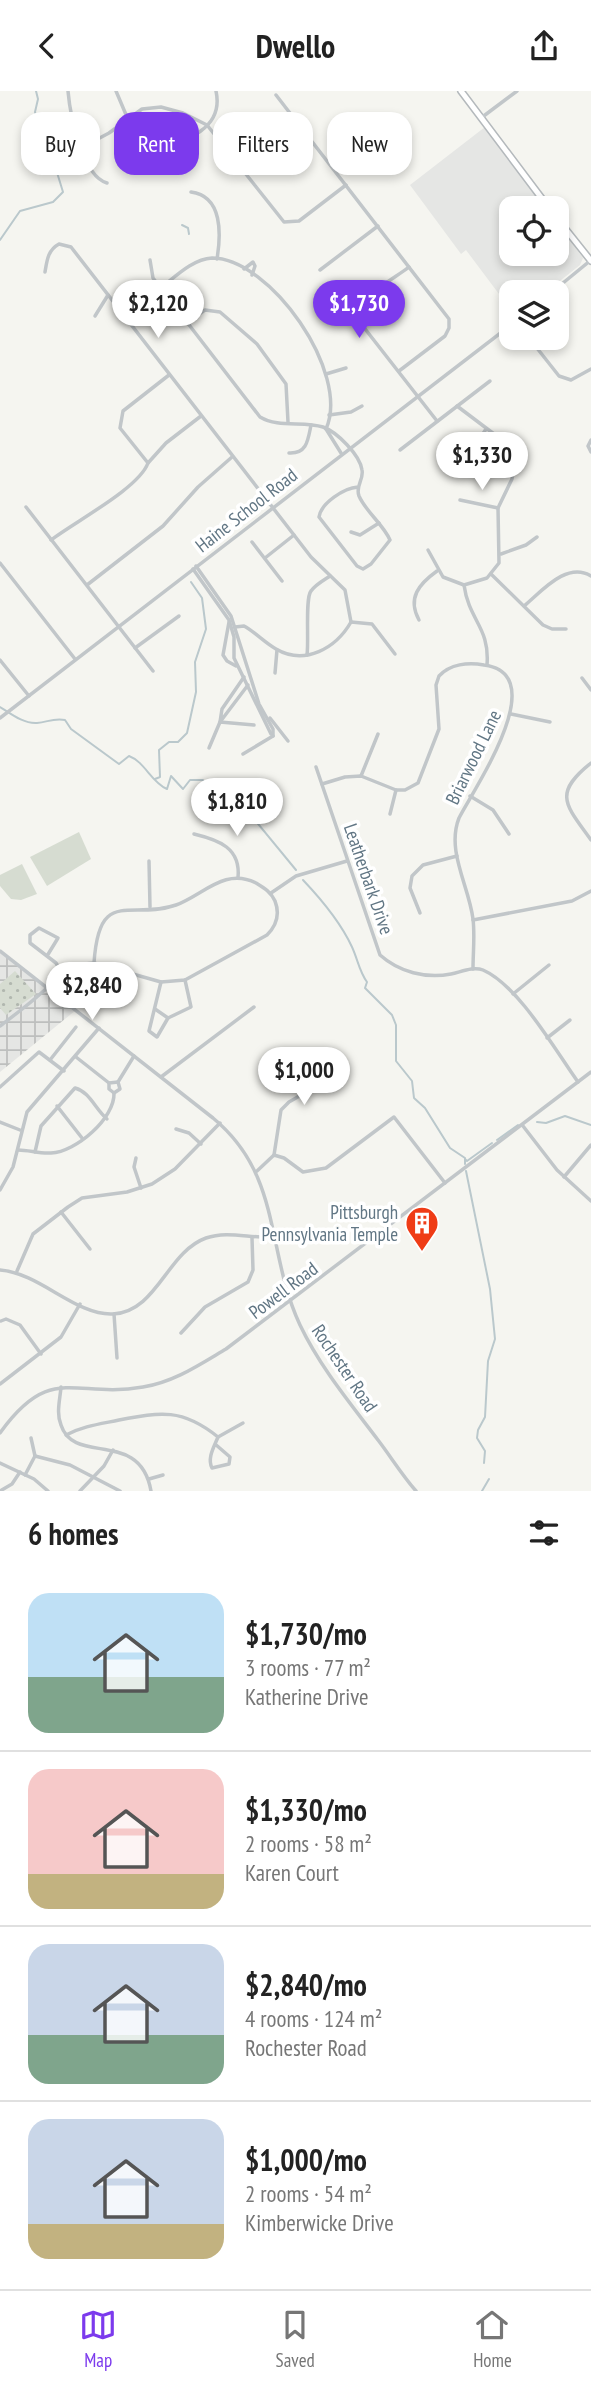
<!DOCTYPE html>
<html lang="en">
<head>
<meta charset="utf-8">
<style>
	:root { --surface:#fff; --page:#f6f6f6; --text:#222; --muted:#767676; --line:#e0e0e0; --accent:#7c3aed }
	body { margin:0; font-family:"PT Sans Narrow",sans-serif; background:var(--page); color:var(--text); height:100vh; display:flex; flex-direction:column; font-size:26px; white-space:nowrap }
	* { box-sizing:border-box; margin:0 }
	p { font-size:23px; color:var(--muted) }
	.icon { flex:none; width:38px; height:38px; fill:none; stroke:currentColor; stroke-width:2; stroke-linecap:round; stroke-linejoin:round }
	.map { position:relative; height:1400px; overflow:hidden }
	.side { display:flex; flex-direction:column; background:var(--surface); flex:1 }
	.side>* { flex:none }
	.banner { position:absolute; left:21px; top:21px; width:550px; height:63px; display:flex; gap:14px }
	.buttons { position:absolute; left:499px; top:105px; display:grid; gap:14px }
	.buttons a { display:grid; place-items:center; width:70px; height:70px; border-radius:14px; background:var(--surface); box-shadow:0 4px 10px #0003; font-size:35px }
	.price { position:absolute; translate:-50% -60px; padding:0 16px; border-radius:24px; background:#fff; color:#222; font-size:23px; line-height:46px; filter:drop-shadow(0 2px 4px #0008) }
	.price::after { content:''; position:absolute; left:50%; top:42px; width:21px; height:16px; margin-left:-10px; background:inherit; clip-path:polygon(0 0,100% 0,50% 100%) }
	.price.current { background:var(--accent); color:#fff }
	ul { padding:0; list-style:none }
	li { display:flex; align-items:center; gap:21px; height:175px; padding:0 28px }
	li+li { border-top:2px solid var(--line) }
	li span { display:grid; place-items:center; flex:none; width:196px; height:140px; border-radius:21px; color:#555 }
	li>.icon { margin-inline-start:auto }
	span .icon { width:84px; height:84px; fill:#fffc; stroke-width:1 }
	li b { font-size:30px }
	h2 { display:flex; justify-content:space-between; align-items:center; height:84px; padding:0 28px; font-size:30px }
	.chip { padding:0 24px; border-radius:21px; background:var(--surface); box-shadow:0 4px 10px #0003; font-size:24px; line-height:63px }
	.chip.current { background:var(--accent); color:#fff }
	header { display:flex; justify-content:space-between; align-items:center; height:91px; padding:0 28px; background:var(--surface); font-size:32px; font-weight:800 }
	.menu { display:flex; justify-content:space-around; align-items:center; height:98px; border-top:2px solid var(--line); background:var(--surface); font-size:19px; color:var(--muted) }
	.menu a { display:grid; justify-items:center; gap:4px }
	.menu .current { color:var(--accent) }
	.map>svg:first-child { display:block }
	.built { fill:#e5e6e4 }
	.industrial { fill:url(#industrial-grid) }
	.green { fill:url(#green-dots) }
	.pitch { fill:#d6dcd1 }
	.lines { fill:none; stroke-linecap:round; stroke-linejoin:round }
	.stream { stroke:#bac8cc; stroke-width:2 }
	.major-casing { stroke:#b4b9bc; stroke-width:8 }
	.minor { stroke:#c1c6c9; stroke-width:3.5 }
	.major { stroke:#fff; stroke-width:5 }
	.labels { text-anchor:middle; dominant-baseline:central; stroke-width:7; stroke-linejoin:round; paint-order:stroke }
	.street-label { font-size:19px; fill:#617684; stroke:#fff }
	.poi-label { font-size:19px; fill:#617684; stroke:#fff; text-anchor:end }
</style>
</head>
<body>
<header><svg class="icon" aria-label="back" viewBox="0 0 24 24"><path d="M15 5l-7 7 7 7"/></svg>Dwello<svg class="icon" aria-label="share" viewBox="0 0 24 24"><path d="M12 15V3M7 8l5-5 5 5M5 13v7h14v-7"/></svg></header>
<div class="map">
<svg width="591" height="1400" viewBox="0 0 591 1400">
	<defs>
		<pattern id="industrial-grid" width="8" height="8" patternUnits="userSpaceOnUse" patternTransform="scale(1.75)"><rect width="8" height="8" fill="#e5e6e4"/><path d="M0 4h8M4 0v8" fill="none" stroke="#bdbfbe"/></pattern>
		<pattern id="green-dots" width="8" height="8" patternUnits="userSpaceOnUse" patternTransform="scale(1.75)"><rect width="8" height="8" fill="#d6dcd1"/><path d="M2 2h.1M6 6h.1" fill="none" stroke="#b1b7af" stroke-width="1.8" stroke-linecap="round"/></pattern>
	</defs>
	<rect width="100%" height="100%" fill="#f5f5f0"/>
	<path class="built" d="M485,36L547,117H511V163H556L557,131L583,167L580,174L546,201H511V219L466,159L461,163L410,94Z"/>
	<path class="industrial" d="M0,860L76,919L0,981Z"/>
	<path class="green" d="M15,880L36,903L6,924L0,917V893Z"/>
	<g class="pitch">
		<path d="M79,741L91,768L47,795L30,766Z"/>
		<path d="M22,773L37,803L21,809L11,808L0,795V784Z"/>
	</g>
	<g class="lines">
		<g class="stream">
			<path d="M182,134L188,137L189,143"/>
			<path d="M0,149L20,120L53,111L63,101L55,75L41,50L35,21L38,8L36,0"/>
			<path d="M0,616C10,622 23,633 37,632C48,631 53,627 65,629L71,638L119,673L129,665C145,671 151,691 167,698L171,685L183,698L190,689H203L213,702L254,728L296,779"/>
			<path d="M155,688L160,686L159,659L169,651H178L187,642L196,601L195,571L206,538L202,507L191,491"/>
			<path d="M303,789C321,808 341,832 352,856C358,869 359,880 367,891L365,897L392,924L396,934V970L412,990L414,1007L425,1017L450,1057L465,1067V1073"/>
			<path d="M537,1031L546,1032L565,1025L591,1034"/>
			<path d="M497,1049L518,1034"/>
			<path d="M465,1068L467,1070L492,1052"/>
			<path d="M466,1080L490,1198L495,1248L488,1270L485,1326L478,1339L477,1347L485,1360L484,1372"/>
			<path d="M482,1400L489,1388"/>
		</g>
		<defs>
			<g id="major">
				<path d="M461,0L549,117"/>
				<path d="M556,126L591,170"/>
			</g>
		</defs>
		<use href="#major" class="major-casing"/>
		<g class="minor">
			<path d="M68,0C70,23 82,85 107,92"/>
			<path d="M116,0L127,26"/>
			<path d="M276,4L449,228V237L445,245L399,280"/>
			<path d="M481,27L517,0"/>
			<path d="M166,56L156,69H149L151,60C180,51 225,41 216,0"/>
			<path d="M81,57L109,42L142,18L161,16L183,22L207,34L284,131L299,130L346,94"/>
			<path d="M235,68L291,25"/>
			<path d="M191,101C223,105 221,144 217,168"/>
			<path d="M150,169L153,187L260,326C278,337 303,330 323,336C337,341 360,364 362,379C364,389 355,395 359,405C366,421 383,433 390,449L371,473L363,478L357,475L319,426C321,412 344,397 358,396"/>
			<path d="M409,176C393,189 349,209 362,234L437,330"/>
			<path d="M244,178L253,171L255,175L252,184"/>
			<path d="M320,179L378,135"/>
			<path d="M45,181C47,169 48,159 59,153L71,156L311,466L345,499L351,531"/>
			<path d="M162,196C176,185 193,168 212,167C270,167 351,282 326,338"/>
			<path d="M552,201L591,169"/>
			<path d="M95,225L108,204"/>
			<path d="M187,231L205,219L220,221L257,253L286,293L288,331"/>
			<path d="M529,247L559,285L571,289L591,278"/>
			<path d="M326,283L346,277"/>
			<path d="M169,284L123,320L120,337L148,372L166,352L201,325"/>
			<path d="M457,315L502,349L514,372L512,388L498,417L499,472L487,487L464,494C469,530 490,536 487,574"/>
			<path d="M329,324L351,321L362,315"/>
			<path d="M326,338L341,362"/>
			<path d="M591,349L588,355L591,361"/>
			<path d="M400,359L490,290"/>
			<path d="M289,362C307,363 308,349 311,334"/>
			<path d="M470,363L486,338"/>
			<path d="M460,409L498,417"/>
			<path d="M26,416L153,580"/>
			<path d="M351,441L360,444L379,432"/>
			<path d="M51,449C76,430 139,397 148,372"/>
			<path d="M252,451L282,490"/>
			<path d="M428,459L443,486L464,494"/>
			<path d="M501,463L526,454L537,446"/>
			<path d="M265,467L294,444"/>
			<path d="M0,472L75,568"/>
			<path d="M196,475L231,525L259,613L273,638V645"/>
			<path d="M193,478L229,529L234,546V567L271,643"/>
			<path d="M491,483L543,534L552,538H566"/>
			<path d="M87,494L163,435L198,396L232,366"/>
			<path d="M524,515C542,500 567,470 591,485"/>
			<path d="M419,529C407,507 419,493 437,480"/>
			<path d="M229,531L223,564L227,570L236,575"/>
			<path d="M351,531L372,533L395,563"/>
			<path d="M235,536L244,535C255,541 264,551 276,558C305,575 336,557 351,531"/>
			<path d="M135,557L179,525"/>
			<path d="M307,564C309,550 305,507 311,500C315,494 324,489 330,485"/>
			<path d="M0,569L29,605"/>
			<path d="M275,582L277,559"/>
			<path d="M244,586L222,618L220,631L248,594"/>
			<path d="M582,587L591,599"/>
			<path d="M511,623L550,631"/>
			<path d="M0,627L511,234"/>
			<path d="M270,627L288,650"/>
			<path d="M209,657L220,631L254,634"/>
			<path d="M243,663L273,645"/>
			<path d="M591,672C552,703 566,714 591,749"/>
			<path d="M316,676L380,864C399,881 426,888 451,883C461,881 473,875 483,879C519,895 555,959 578,991"/>
			<path d="M361,685L378,643"/>
			<path d="M322,693L345,686L361,685L396,699H405L418,692L439,638L436,594L439,585C450,573 468,571 484,574C553,583 475,696 459,727C446,760 469,795 473,828C475,844 473,862 473,878"/>
			<path d="M470,705L493,719L509,743"/>
			<path d="M390,723L396,699"/>
			<path d="M194,743C219,749 241,757 238,787"/>
			<path d="M149,770L150,816"/>
			<path d="M271,802L296,785L347,770"/>
			<path d="M420,822L410,797L412,785L423,774L457,765"/>
			<path d="M473,829L572,810L591,800"/>
			<path d="M0,860L213,1027C283,1085 265,1159 300,1234C320,1276 350,1312 378,1349C391,1366 402,1384 416,1400"/>
			<path d="M47,865L58,847L39,837L30,844V852L56,872L62,882"/>
			<path d="M83,873L93,902L87,912L96,919L109,901L116,878"/>
			<path d="M161,891L149,940L157,946L168,927L191,916L185,889"/>
			<path d="M513,903L549,874"/>
			<path d="M155,918L168,927"/>
			<path d="M0,935C13,925 27,915 39,904C58,888 68,873 94,872L161,891L185,889L267,844C276,835 280,823 275,810C271,801 264,797 256,792C225,776 203,804 176,814C130,830 99,795 94,872"/>
			<path d="M547,947L570,929"/>
			<path d="M76,966L109,992"/>
			<path d="M50,969L76,936"/>
			<path d="M161,986L254,916"/>
			<path d="M118,991L134,965"/>
			<path d="M0,996L39,961L64,980"/>
			<path d="M114,1002L109,998V992L118,991"/>
			<path d="M114,1002L120,998L118,991"/>
			<path d="M57,1015L82,1047"/>
			<path d="M0,1031L20,1039"/>
			<path d="M523,1035L557,1079L591,1110"/>
			<path d="M176,1038L189,1042L201,1053"/>
			<path d="M18,1059C29,1059 40,1063 51,1062C76,1061 115,1027 114,1002"/>
			<path d="M35,1061L41,1035L75,997C90,1001 95,1018 107,1028"/>
			<path d="M274,1064L281,1019L289,1011L346,978"/>
			<path d="M136,1067L134,1076L141,1097"/>
			<path d="M257,1080L274,1064L284,1067L303,1081L326,1077L394,1026L445,1092"/>
			<path d="M564,1086L591,1054"/>
			<path d="M0,1099L13,1076L27,1021L99,937"/>
			<path d="M61,1121L90,1158"/>
			<path d="M0,1179C40,1182 76,1225 113,1223C157,1221 167,1161 206,1147C228,1139 251,1148 274,1146"/>
			<path d="M17,1180L33,1143L68,1116L82,1107L127,1101L152,1093L175,1078L220,1032"/>
			<path d="M114,1223L117,1267"/>
			<path d="M1,1230L6,1228L20,1234L41,1263"/>
			<path d="M181,1242L205,1216L248,1191L253,1179L252,1147"/>
			<path d="M0,1293L61,1246L80,1213"/>
			<path d="M61,1296C60,1309 56,1322 61,1334C74,1375 140,1337 151,1400"/>
			<path d="M0,1342C51,1271 74,1308 143,1296C174,1291 199,1274 226,1258L591,981"/>
			<path d="M66,1344C83,1335 100,1333 119,1329C161,1321 182,1317 218,1346"/>
			<path d="M218,1346L243,1332"/>
			<path d="M31,1347L35,1365"/>
			<path d="M215,1353L230,1366L229,1373L212,1377C207,1367 214,1356 218,1346"/>
			<path d="M35,1365L70,1374L120,1400"/>
			<path d="M0,1372L34,1388L48,1400"/>
			<path d="M25,1384L35,1365"/>
			<path d="M149,1388L163,1384"/>
			<path d="M0,1400L12,1393L20,1381"/>
			<path d="M80,1400L104,1375L113,1359"/>
		</g>
		<use href="#major" class="major"/>
	</g>
	<defs>
		<symbol id="building-pin" viewBox="-11 -11 22 30"><path d="M0 17L-7.5 6A9.5 9.5 0 1 1 7.5 6Z" fill="#ef3c16" stroke="#fff"/><path d="M-4-6H4V6H1V3H-1V6H-4ZM-2.5-4.3h1.7v1.8h-1.7ZM.8-4.3h1.7v1.8H.8ZM-2.5-1h1.7V.8h-1.7ZM.8-1h1.7V.8H.8Z" fill="#fff"/></symbol>
	</defs>
	<g fill-rule="evenodd">
		<use href="#building-pin" x="403" y="1113" width="38" height="52"/>
	</g>
	<g class="labels">
		<g class="street-label">
			<text transform="translate(246 419) rotate(-38)">Haine School Road</text>
			<text transform="translate(473 666) rotate(-64)">Briarwood Lane</text>
			<text transform="translate(369 788) rotate(71)">Leatherbark Drive</text>
			<text transform="translate(283 1199) rotate(-37)">Powell Road</text>
			<text transform="translate(345 1277) rotate(56)">Rochester Road</text>
		</g>
		<g class="poi-label">
			<text x="398" y="1121">Pittsburgh<tspan x="398" dy="22">Pennsylvania Temple</tspan></text>
		</g>
	</g>
</svg>
<div class="buttons">
<a><svg class="icon" aria-label="locate" viewBox="0 0 24 24"><circle cx="12" cy="12" r="6"/><path d="M12 2v4M12 18v4M2 12h4M18 12h4"/></svg></a>
<a><svg class="icon" aria-label="layers" viewBox="0 0 24 24"><path d="M12 4l9 5-9 5-9-5zM3 14l9 5 9-5"/></svg></a>
</div>
<b class="price" style="left:158px;top:249px">$2,120</b>
<b class="price current" style="left:359px;top:249px">$1,730</b>
<b class="price" style="left:482px;top:401px">$1,330</b>
<b class="price" style="left:237px;top:747px">$1,810</b>
<b class="price" style="left:92px;top:931px">$2,840</b>
<b class="price" style="left:304px;top:1016px">$1,000</b>
<div class="banner">
<a class="chip">Buy</a>
<a class="chip current">Rent</a>
<a class="chip">Filters</a>
<a class="chip">New</a>
</div>
</div>
<section class="side">
<h2>6 homes<svg class="icon" aria-label="filters" viewBox="0 0 24 24"><path d="M4 7h16M4 17h16"/><circle cx="9" cy="7" r="2"/><circle cx="15" cy="17" r="2"/></svg></h2>
<ul>
<li><span style="background:linear-gradient(#bfe0f5 60%,#7fa58c 0)"><svg class="icon" aria-label="home" viewBox="0 0 24 24"><path d="M3 11l9-7 9 7M6 9v11h12V9"/></svg></span><div><b>$1,730/mo</b><p>3 rooms · 77 m²</p><p>Katherine Drive</p></div></li>
<li><span style="background:linear-gradient(#f6c9c9 75%,#c2b280 0)"><svg class="icon" aria-label="home" viewBox="0 0 24 24"><path d="M3 11l9-7 9 7M6 9v11h12V9"/></svg></span><div><b>$1,330/mo</b><p>2 rooms · 58 m²</p><p>Karen Court</p></div></li>
<li><span style="background:linear-gradient(#c9d6e8 65%,#7fa58c 0)"><svg class="icon" aria-label="home" viewBox="0 0 24 24"><path d="M3 11l9-7 9 7M6 9v11h12V9"/></svg></span><div><b>$2,840/mo</b><p>4 rooms · 124 m²</p><p>Rochester Road</p></div></li>
<li><span style="background:linear-gradient(#c9d6e8 75%,#c2b280 0)"><svg class="icon" aria-label="home" viewBox="0 0 24 24"><path d="M3 11l9-7 9 7M6 9v11h12V9"/></svg></span><div><b>$1,000/mo</b><p>2 rooms · 54 m²</p><p>Kimberwicke Drive</p></div></li>
</ul>
</section>
<nav class="menu">
<a class="current"><svg class="icon" aria-label="map" viewBox="0 0 24 24"><path d="M3 6l6-2 6 2 6-2v14l-6 2-6-2-6 2zM9 4v14M15 6v14"/></svg>Map</a>
<a><svg class="icon" aria-label="saved" viewBox="0 0 24 24"><path d="M7 4h10v16l-5-4-5 4z"/></svg>Saved</a>
<a><svg class="icon" aria-label="home" viewBox="0 0 24 24"><path d="M3 11l9-7 9 7M6 9v11h12V9"/></svg>Home</a>
</nav>
</body>
</html>
